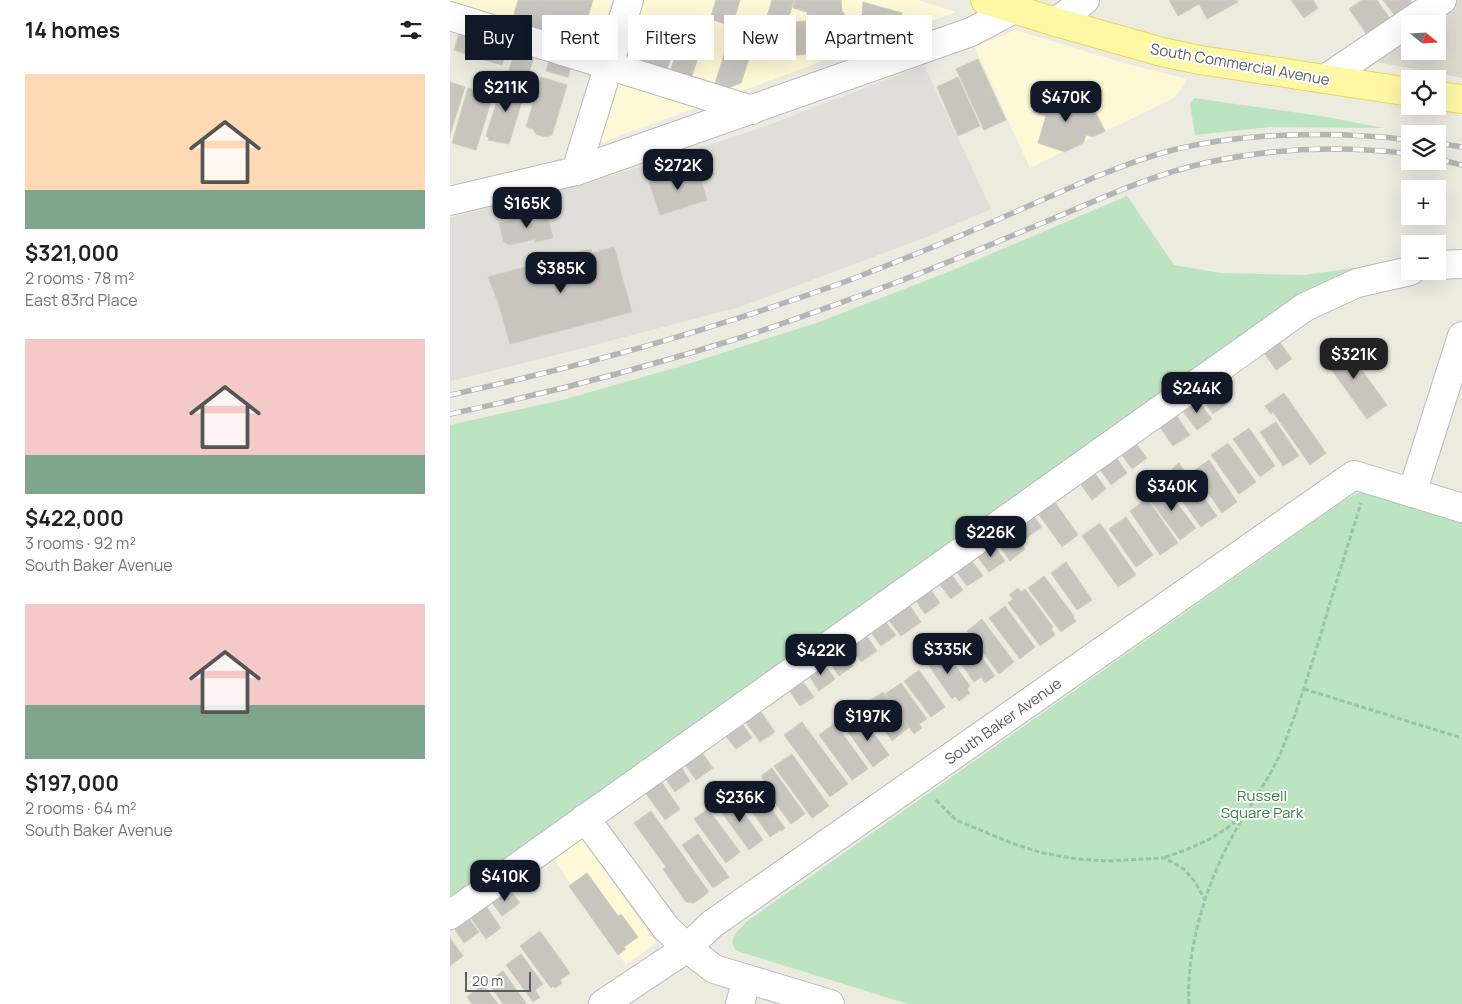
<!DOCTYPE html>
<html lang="en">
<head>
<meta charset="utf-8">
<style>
	:root { --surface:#fff; --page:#f2f2f2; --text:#202124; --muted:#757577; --accent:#111827 }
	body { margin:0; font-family:Manrope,sans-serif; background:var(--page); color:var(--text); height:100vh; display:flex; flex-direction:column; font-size:19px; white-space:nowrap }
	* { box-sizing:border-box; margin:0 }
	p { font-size:16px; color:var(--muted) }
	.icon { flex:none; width:28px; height:28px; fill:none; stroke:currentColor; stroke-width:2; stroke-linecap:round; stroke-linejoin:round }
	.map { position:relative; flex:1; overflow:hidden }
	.panel { display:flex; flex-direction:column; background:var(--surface); width:450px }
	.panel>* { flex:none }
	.banner { position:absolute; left:15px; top:15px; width:475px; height:45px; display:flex; gap:10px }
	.needle { width:32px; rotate:108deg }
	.fabs { position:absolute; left:951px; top:15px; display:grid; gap:10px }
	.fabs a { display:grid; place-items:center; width:45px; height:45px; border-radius:0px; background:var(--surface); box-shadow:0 5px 20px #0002; font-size:25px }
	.scale { position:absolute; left:15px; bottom:12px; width:66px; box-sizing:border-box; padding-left:5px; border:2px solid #595c61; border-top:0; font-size:14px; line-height:18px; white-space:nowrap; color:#595c61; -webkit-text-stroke:4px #fff; paint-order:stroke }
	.price { position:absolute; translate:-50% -42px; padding:0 11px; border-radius:10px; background:var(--accent); color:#fff; font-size:16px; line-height:32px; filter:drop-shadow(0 1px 2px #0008) }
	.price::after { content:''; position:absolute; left:50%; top:30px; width:15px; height:11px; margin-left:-8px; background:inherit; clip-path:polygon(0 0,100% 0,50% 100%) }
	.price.on { background:#222; color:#fff }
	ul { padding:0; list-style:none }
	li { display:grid; align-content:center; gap:10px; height:265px; padding:0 25px }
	li span { display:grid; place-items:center; height:155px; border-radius:0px; color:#555 }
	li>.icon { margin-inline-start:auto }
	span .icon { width:90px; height:90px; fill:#fffc; stroke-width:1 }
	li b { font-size:21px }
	h2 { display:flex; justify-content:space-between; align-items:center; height:60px; padding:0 25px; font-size:21px }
	.chip { padding:0 18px; border-radius:0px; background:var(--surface); box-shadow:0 5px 20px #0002; font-size:18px; line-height:45px }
	.chip.on { background:var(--accent); color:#fff }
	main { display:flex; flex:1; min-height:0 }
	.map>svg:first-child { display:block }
	.commercial { fill:#fdf8d5 }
	.industrial { fill:#e0ded8 }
	.education { fill:#dcdacf; fill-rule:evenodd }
	.green { fill:#bde4c1 }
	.building { fill:#c7c5be; stroke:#d1cdbf }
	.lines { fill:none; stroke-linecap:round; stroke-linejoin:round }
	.minor-casing { stroke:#b8babf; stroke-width:30 }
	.major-casing { stroke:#efd357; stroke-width:30 }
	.path { stroke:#96c5a8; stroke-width:3; stroke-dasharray:5 2.5; stroke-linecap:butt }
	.minor { stroke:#fff; stroke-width:28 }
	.major { stroke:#fef8a4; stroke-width:28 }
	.rail-casing { stroke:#b4b5b5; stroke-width:5.5 }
	.rail { stroke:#fff; stroke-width:4; stroke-dasharray:11; stroke-linecap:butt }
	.labels { text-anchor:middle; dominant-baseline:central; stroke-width:4; stroke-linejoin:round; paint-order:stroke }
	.street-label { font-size:15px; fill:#595c61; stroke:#fff }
	.park-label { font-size:15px; fill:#368441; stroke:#fff }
</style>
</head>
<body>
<main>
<section class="panel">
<h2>14 homes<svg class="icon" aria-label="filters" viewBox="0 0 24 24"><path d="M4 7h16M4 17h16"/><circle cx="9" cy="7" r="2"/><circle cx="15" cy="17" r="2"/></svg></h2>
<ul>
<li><span style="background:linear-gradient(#ffd9b3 75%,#7fa58c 0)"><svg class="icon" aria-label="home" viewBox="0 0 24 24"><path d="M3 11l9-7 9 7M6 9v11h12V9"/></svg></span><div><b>$321,000</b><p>2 rooms · 78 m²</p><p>East 83rd Place</p></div></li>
<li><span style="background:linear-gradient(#f6c9c9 75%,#7fa58c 0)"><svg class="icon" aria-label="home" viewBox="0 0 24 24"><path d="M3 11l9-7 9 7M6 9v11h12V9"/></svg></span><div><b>$422,000</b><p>3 rooms · 92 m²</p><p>South Baker Avenue</p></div></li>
<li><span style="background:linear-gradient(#f6c9c9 65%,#7fa58c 0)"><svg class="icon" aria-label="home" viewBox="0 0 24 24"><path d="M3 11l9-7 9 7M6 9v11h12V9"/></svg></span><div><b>$197,000</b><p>2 rooms · 64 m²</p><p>South Baker Avenue</p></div></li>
</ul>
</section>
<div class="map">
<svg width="1012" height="1004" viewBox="0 0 1012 1004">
	<rect width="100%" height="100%" fill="#ecebe0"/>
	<g class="commercial">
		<path d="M0,0H162L143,60L0,16Z"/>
		<path d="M193,0H468L506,12L148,144Z"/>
		<path d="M565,30L681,65L737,79L733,87L722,99L580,168L523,44L539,41Z"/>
		<path d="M117,817L206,943L176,965L88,837Z"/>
	</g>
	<path class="industrial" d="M474,65L541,209L474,238L290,307L90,359L0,381V218L154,178L311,128Z"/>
	<path class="education" d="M992,0H1012V78L906,58ZM960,24H988V51H960Z"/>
	<g class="green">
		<path d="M744,98L877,117L934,128L820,127L745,135L740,104Z"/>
		<path d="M677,196L724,265L770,273L854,275L904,268L915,273L0,900V425L112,400L228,367L369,322L503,270Z"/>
		<path d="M913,490L1012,519V1004H458L287,951C276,940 288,931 296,922L896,499Z"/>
	</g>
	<g class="building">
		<path d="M68,0H143L129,46L61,25Z"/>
		<path d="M266,0H290L282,26L260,19Z"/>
		<path d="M322,0H344L332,39L312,33Z"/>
		<path d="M345,0H391L392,12L394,13L395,43L365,45V34L358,31L357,12L343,8Z"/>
		<path d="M719,0H787L788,2L757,19L749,4L728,16Z"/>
		<path d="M841,0H863L868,8L854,18Z"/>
		<path d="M912,0H927L941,20L918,36L899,9Z"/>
		<path d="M933,0H960L963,5L946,17Z"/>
		<path d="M413,2L452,13L450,24L411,38Z"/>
		<path d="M356,21L358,54L335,56L334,36L338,23Z"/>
		<path d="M10,30L29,36L23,56L4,50Z"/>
		<path d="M202,32L227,39L216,73L192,65Z"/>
		<path d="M38,37L60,43L52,65L31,59Z"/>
		<path d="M228,47L249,54L241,79L220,72Z"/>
		<path d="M66,48L85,54L78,76L59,70Z"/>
		<path d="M275,51L299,58L291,83L278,88L265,84Z"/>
		<path d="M101,54L123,60L118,77L96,71Z"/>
		<path d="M528,59L556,120L534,130L506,69Z"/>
		<path d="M91,77L117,85L102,135L96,137L86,134L83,129L76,127Z"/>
		<path d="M508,77L530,126L508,136L487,87Z"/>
		<path d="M53,81L76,88L59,144L38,140L39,138L36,136Z"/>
		<path d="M0,82L15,87L0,135Z"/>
		<path d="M18,88L43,95L26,150L2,143Z"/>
		<path d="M589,92L644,109L655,131L643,137L636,135L633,143L615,152L588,143L596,116L583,112Z"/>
		<path d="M247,167L257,200L210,215L199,182Z"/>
		<path d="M96,211L103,238L85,242V239L60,245L54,242L49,223Z"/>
		<path d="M164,247L182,312L60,344L48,302L38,277L141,249L142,253Z"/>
		<path d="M828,340L842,359L826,370L813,351Z"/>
		<path d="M891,341L937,405L917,419L871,355Z"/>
		<path d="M765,386L778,403L763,414L751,396Z"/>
		<path d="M834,393L876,453L860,465L823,412L821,414L815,406Z"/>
		<path d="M747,399L762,419L747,430L732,410Z"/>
		<path d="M724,412L740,435L723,446L707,423Z"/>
		<path d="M826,422L849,456L833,466L810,432Z"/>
		<path d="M799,428L825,466L810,477L783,439Z"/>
		<path d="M684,441L697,458L682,469L669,451Z"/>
		<path d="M778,443L806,482L789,494L761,455Z"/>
		<path d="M665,456L677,473L661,485L649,468Z"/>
		<path d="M759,460L787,502L772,513L743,471Z"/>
		<path d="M729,463L767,516L751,527L719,483L728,477L722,469Z"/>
		<path d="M644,472L656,489L642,500L629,482Z"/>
		<path d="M713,485L746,528L730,540L697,496Z"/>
		<path d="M602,498L628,535L612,547L585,509Z"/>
		<path d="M697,498L728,543L710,555L680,511Z"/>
		<path d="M581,513L592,527L575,539L565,525Z"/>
		<path d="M676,517L703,555L686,567L659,529Z"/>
		<path d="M650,523L686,575L668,587L632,536Z"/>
		<path d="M558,526L575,549L560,561L543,537Z"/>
		<path d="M543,544L555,561L539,572L527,556Z"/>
		<path d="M521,560L533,576L517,586L506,571Z"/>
		<path d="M616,562L642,600L627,610L601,573Z"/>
		<path d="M502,575L513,590L501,599L489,584Z"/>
		<path d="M594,576L624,616L623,617L626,621L611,632L578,588Z"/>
		<path d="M479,587L490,603L475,614L464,598Z"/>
		<path d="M568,588L571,592L575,589L603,627L601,629L605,635L590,646L558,603L563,599L559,595Z"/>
		<path d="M458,603L471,622L451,636L437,618Z"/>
		<path d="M555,606L585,647L570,659L539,618Z"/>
		<path d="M532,619L564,662L549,674L517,631Z"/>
		<path d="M434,620L446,635L431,646L420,631Z"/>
		<path d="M515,634L545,676L535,683L531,677L524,682L498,645Z"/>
		<path d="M416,635L427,651L411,662L400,646Z"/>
		<path d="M492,647L520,686L517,689L520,693L509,701L505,696L502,699L475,660Z"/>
		<path d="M392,650L403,666L389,676L378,660Z"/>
		<path d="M373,662L385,679L369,691L357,673Z"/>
		<path d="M469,670L495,707L481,717L454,681Z"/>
		<path d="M351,679L364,697L350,706L338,689Z"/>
		<path d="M451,683L477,719L469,724L472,728L464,734L435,694Z"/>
		<path d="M433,692L459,727L442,741L416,703Z"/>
		<path d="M309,709L325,732L310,742L294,720Z"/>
		<path d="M412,717L439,755L423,767L396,729Z"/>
		<path d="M291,722L302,738L286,749L274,734Z"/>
		<path d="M352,722L398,784L380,797L334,735Z"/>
		<path d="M385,723L418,769L402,780L369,735Z"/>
		<path d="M250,750L263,768L246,780L233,762Z"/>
		<path d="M342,754L379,806L362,818L324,766Z"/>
		<path d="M230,765L240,781L225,792L214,777Z"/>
		<path d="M322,768L355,814L341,824L311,784L315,782L311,776Z"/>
		<path d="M208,777L230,809L215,820L192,788Z"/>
		<path d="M302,782L335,828L331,831L330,830L320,837L288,792Z"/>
		<path d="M281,795L313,840L299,850L267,806Z"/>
		<path d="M258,809L290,852L276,863L244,819Z"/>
		<path d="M201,811L259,892L244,903L236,902L213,869L216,867L184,823Z"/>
		<path d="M248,834L279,877L263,888L232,845Z"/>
		<path d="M137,873L168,916L171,914L188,937L174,947L176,949L168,955L119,886Z"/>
		<path d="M58,887L70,903L52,916L40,900Z"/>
		<path d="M36,906L51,928L36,939L21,918Z"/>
		<path d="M15,913L29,932L14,943L1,924Z"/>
		<path d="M90,931L120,973L110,980L112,983L105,988L103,986L101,988L70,946Z"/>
		<path d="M0,938L13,956L0,966Z"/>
		<path d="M71,954L93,984L85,990L90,997L83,1002L56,965Z"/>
		<path d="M53,971L76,1003L75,1004H53L38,982Z"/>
		<path d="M33,984L48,1004H22L17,997Z"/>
	</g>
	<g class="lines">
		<defs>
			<g id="minor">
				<path d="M0,16L302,110"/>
				<path d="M606,22L635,0"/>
				<path d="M875,79L992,0"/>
				<path d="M126,171L179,0"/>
				<path d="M0,201L126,171L521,32L564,9"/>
				<path d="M988,265L1012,264"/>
				<path d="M962,493L1012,336"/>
				<path d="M135,818L216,928L237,948L264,969L380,1004"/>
				<path d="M0,915L855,307L907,283L960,271"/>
				<path d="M153,1004L237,948L262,924L904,475L1012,508"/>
				<path d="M290,1004L297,979"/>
			</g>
			<g id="major">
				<path d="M535,0L606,22L712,52L750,60L960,92"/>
				<path d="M988,96L1012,99"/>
			</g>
		</defs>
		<use href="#minor" class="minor-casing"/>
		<use href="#major" class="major-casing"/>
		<g class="path">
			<path d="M854,689L1012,738"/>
			<path d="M486,800L506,820L564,844L593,853L627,859L657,861L714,858L734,869L745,882L755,900"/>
			<path d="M715,857C744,848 770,836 792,816"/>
			<path d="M739,1004C736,949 756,885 782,837C797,808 818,782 831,752C846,714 858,676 870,637C883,592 897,548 911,503"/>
		</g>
		<use href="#minor" class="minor"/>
		<use href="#major" class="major"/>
		<defs>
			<g id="rail">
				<path d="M988,143L1012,147"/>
				<path d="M988,159L1012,165"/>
				<path d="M0,395C134,366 268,328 397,281C457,258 516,234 574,208C622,187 669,165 719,151C792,132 886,131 960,140"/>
				<path d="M0,414C95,394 190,369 283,340C331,325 378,307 426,290C481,270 535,247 590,224C644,202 697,176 755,163C823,148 891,145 960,154"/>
			</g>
		</defs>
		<use href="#rail" class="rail-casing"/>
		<use href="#rail" class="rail"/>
	</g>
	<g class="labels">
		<g class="street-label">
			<text transform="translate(790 64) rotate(10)">South Commercial Avenue</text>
			<text transform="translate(553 721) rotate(-35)">South Baker Avenue</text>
		</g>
		<g class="park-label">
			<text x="812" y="795">Russell<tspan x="812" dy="17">Square Park</tspan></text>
		</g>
	</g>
</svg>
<div class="fabs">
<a><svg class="needle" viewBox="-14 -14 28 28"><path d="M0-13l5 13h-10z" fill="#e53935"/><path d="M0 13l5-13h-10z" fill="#757577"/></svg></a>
<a><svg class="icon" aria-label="locate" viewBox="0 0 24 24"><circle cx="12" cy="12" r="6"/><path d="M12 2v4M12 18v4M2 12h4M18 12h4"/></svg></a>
<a><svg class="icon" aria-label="layers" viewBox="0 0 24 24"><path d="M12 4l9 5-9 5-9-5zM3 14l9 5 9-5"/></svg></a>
<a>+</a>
<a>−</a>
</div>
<div class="scale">20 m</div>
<b class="price" style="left:56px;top:113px">$211K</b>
<b class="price" style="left:616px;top:123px">$470K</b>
<b class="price" style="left:228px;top:191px">$272K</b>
<b class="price" style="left:77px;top:229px">$165K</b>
<b class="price" style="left:111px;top:294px">$385K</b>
<b class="price on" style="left:904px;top:380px">$321K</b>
<b class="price" style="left:747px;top:414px">$244K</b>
<b class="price" style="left:722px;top:512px">$340K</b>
<b class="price" style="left:541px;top:558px">$226K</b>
<b class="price" style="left:498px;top:675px">$335K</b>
<b class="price" style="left:371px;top:676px">$422K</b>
<b class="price" style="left:418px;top:742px">$197K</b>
<b class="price" style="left:290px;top:823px">$236K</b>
<b class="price" style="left:55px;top:902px">$410K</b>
<div class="banner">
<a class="chip on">Buy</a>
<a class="chip">Rent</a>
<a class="chip">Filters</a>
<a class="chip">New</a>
<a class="chip">Apartment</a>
</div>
</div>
</main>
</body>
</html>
